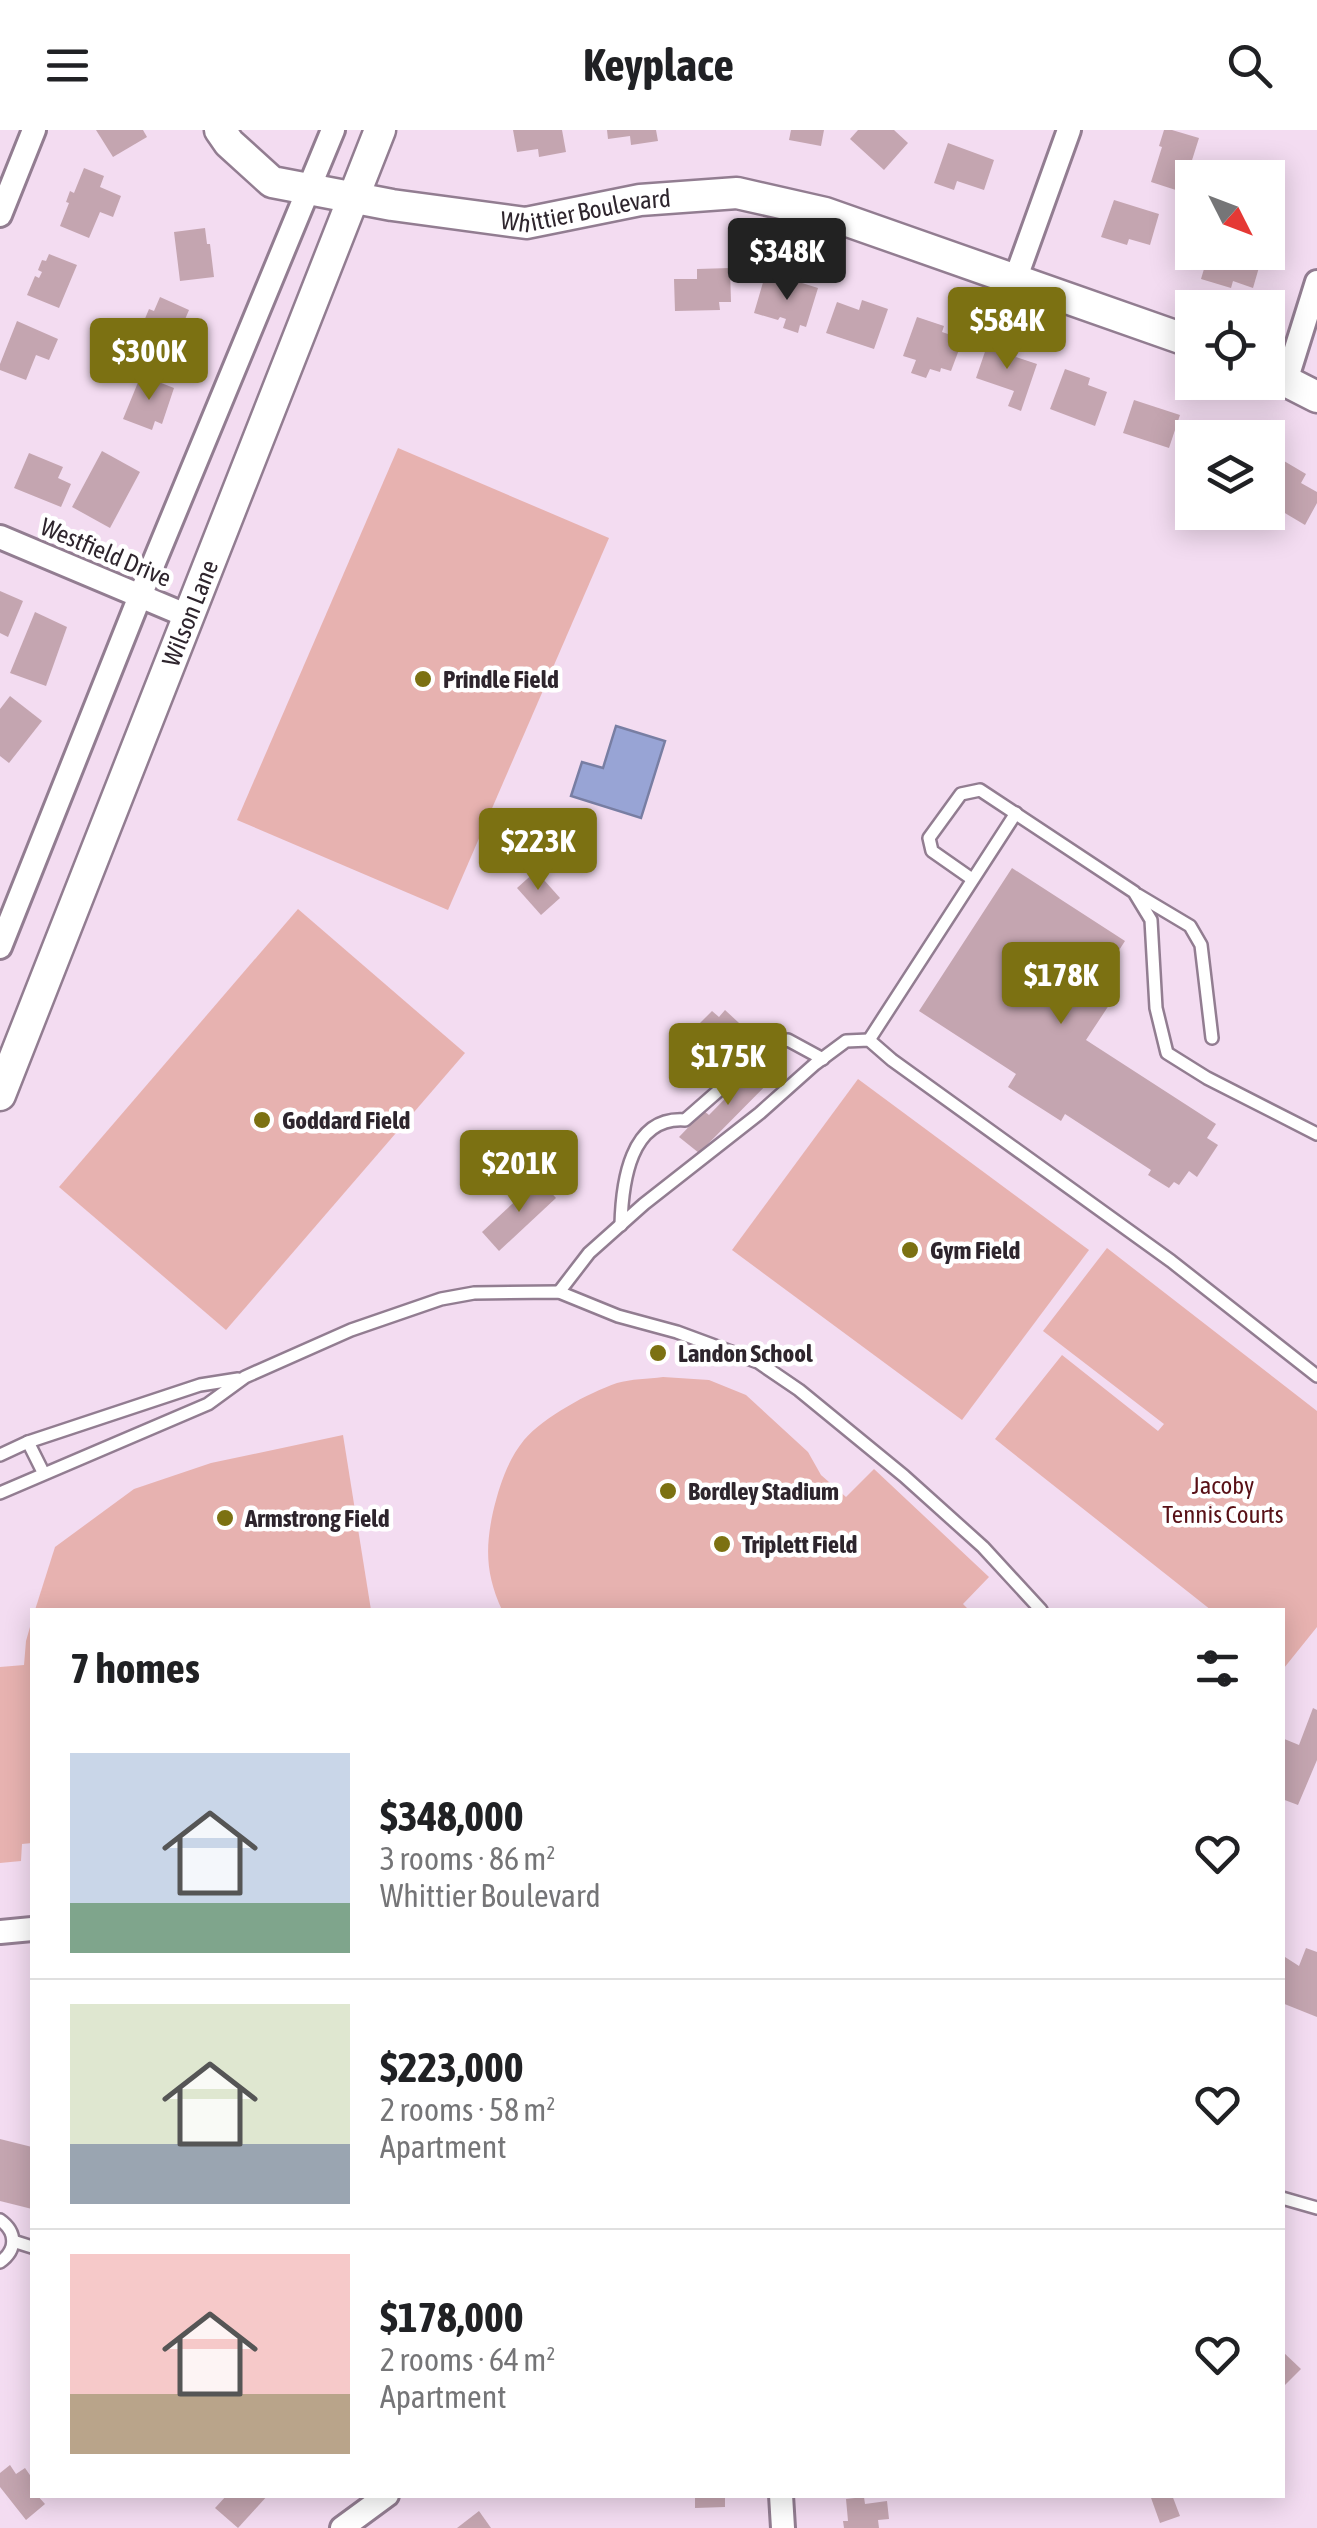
<!DOCTYPE html>
<html lang="en">
<head>
<meta charset="utf-8">
<style>
	:root { --surface:#fff; --page:#f2f2f2; --text:#202124; --muted:#757577; --line:#e0e0e0; --accent:#7c7112 }
	body { margin:0; font-family:"Asap Condensed",sans-serif; background:var(--page); color:var(--text); height:100vh; display:flex; flex-direction:column; font-size:38px; white-space:nowrap }
	* { box-sizing:border-box; margin:0 }
	p { font-size:32px; color:var(--muted) }
	.icon { flex:none; width:55px; height:55px; fill:none; stroke:currentColor; stroke-width:2; stroke-linecap:round; stroke-linejoin:round }
	.map { position:relative; flex:1; overflow:hidden }
	.panel { position:absolute; left:30px; top:1478px; width:1255px; height:890px; display:flex; flex-direction:column; background:var(--surface); border-radius:0px; box-shadow:0 5px 25px #0003 }
	.panel>* { flex:none }
	.needle { width:65px; rotate:132deg }
	.buttons { position:absolute; left:1175px; top:30px; display:grid; gap:20px }
	.buttons a { display:grid; place-items:center; width:110px; height:110px; border-radius:0px; background:var(--surface); box-shadow:0 5px 25px #0003; font-size:50px }
	.price { position:absolute; translate:-50% -85px; padding:0 22px; border-radius:10px; background:var(--accent); color:#fff; font-size:32px; line-height:65px; filter:drop-shadow(0 2px 5px #0008) }
	.price::after { content:''; position:absolute; left:50%; top:60px; width:30px; height:22px; margin-left:-15px; background:inherit; clip-path:polygon(0 0,100% 0,50% 100%) }
	.price.selected { background:#222; color:#fff }
	ul { padding:0; list-style:none }
	li { display:flex; align-items:center; gap:30px; height:250px; padding:0 40px }
	li+li { border-top:2px solid var(--line) }
	li span { display:grid; place-items:center; flex:none; width:280px; height:200px; border-radius:0px; color:#555 }
	li>.icon { margin-inline-start:auto }
	span .icon { width:120px; height:120px; fill:#fffc; stroke-width:1 }
	li b { font-size:42px }
	h2 { display:flex; justify-content:space-between; align-items:center; height:120px; padding:0 40px; font-size:42px }
	header { display:flex; justify-content:space-between; align-items:center; height:130px; padding:0 40px; background:var(--surface); font-size:45px; font-weight:700 }
	.map>svg:first-child { display:block }
	.green { fill:#e7b2b0 }
	.water { fill:#98a4d5; stroke:#787ea3; stroke-width:2.5 }
	.building { fill:#c4a5b0 }
	.lines { fill:none; stroke-linecap:round; stroke-linejoin:round }
	.lane-casing { stroke:#927d91; stroke-width:16 }
	.street-casing { stroke:#927d91; stroke-width:28 }
	.secondary-casing { stroke:#927d91; stroke-width:35 }
	.lane { stroke:#fff; stroke-width:11 }
	.street { stroke:#fff; stroke-width:22 }
	.secondary { stroke:#fff; stroke-width:30 }
	.poi-dot { fill:#7c7112; stroke:#fff; stroke-width:4 }
	.labels { text-anchor:middle; dominant-baseline:central; stroke-width:9; stroke-linejoin:round; paint-order:stroke }
	.street-label { font-size:25px; fill:#2e252d; stroke:#fff }
	.poi-label { font-size:25px; font-weight:bold; fill:#2e252d; stroke:#fff; text-anchor:start }
	.park-label { font-size:25px; fill:#581016; stroke:#fff }
</style>
</head>
<body>
<header><svg class="icon" aria-label="menu" viewBox="0 0 24 24"><path d="M4 6h16M4 12h16M4 18h16"/></svg>Keyplace<svg class="icon" aria-label="search" viewBox="0 0 24 24"><circle cx="10" cy="10" r="6"/><path d="M15 15l6 6"/></svg></header>
<div class="map">
<svg width="1317" height="2398" viewBox="0 0 1317 2398">
	<rect width="100%" height="100%" fill="#f3dcf1"/>
	<g class="green">
		<path d="M398,318L609,408L448,780L237,690Z"/>
		<path d="M298,779L465,923L226,1200L59,1057Z"/>
		<path d="M858,949L1089,1120L962,1290L732,1120Z"/>
		<path d="M1107,1118L1317,1281V1497L1284,1538L1282,1536V1480H1211L995,1309L1062,1225L1158,1301L1164,1294L1043,1201Z"/>
		<path d="M663,1247L709,1250L746,1265L808,1322L821,1345L846,1367L874,1339L989,1447L963,1474L969,1480H502C486,1445 485,1419 493,1382C499,1357 507,1331 524,1310C544,1287 588,1263 617,1253C631,1249 648,1249 663,1247Z"/>
		<path d="M343,1305L371,1480H35L55,1417L134,1359L211,1333Z"/>
		<path d="M32,1490V1713L22,1714L21,1731L0,1733V1537L24,1535L26,1511Z"/>
	</g>
	<path class="water" d="M616,596L665,611L641,688L571,666L582,632L603,638Z"/>
	<g class="building">
		<path d="M96,0H143L147,7L113,27Z"/>
		<path d="M513,0H562L566,22L539,27L538,19L517,22Z"/>
		<path d="M607,0H656L658,11L631,15L630,6L608,9Z"/>
		<path d="M791,0H824L821,16L789,10Z"/>
		<path d="M858,0H894L908,13L884,40L850,9Z"/>
		<path d="M1164,0H1172L1199,8L1182,62L1151,52L1162,17L1159,16Z"/>
		<path d="M948,13L994,30L984,60L957,51L954,60L934,53Z"/>
		<path d="M1247,30L1279,39L1268,73V48H1242Z"/>
		<path d="M84,38L104,46L100,57L121,66L113,87L100,82L89,108L60,96L69,73L66,72L70,61L74,63Z"/>
		<path d="M1114,70L1159,84L1150,115L1129,109L1127,115L1101,107Z"/>
		<path d="M205,98L207,114H210L214,147L180,151L174,102Z"/>
		<path d="M1209,122H1251L1262,127L1253,158L1233,151L1231,158L1201,149Z"/>
		<path d="M49,124L77,135L59,178L27,165L35,146L39,148L42,142L38,140L42,130L46,131Z"/>
		<path d="M730,138L731,172H719L720,180L675,181L674,149H697V139Z"/>
		<path d="M786,148L818,158L806,197L800,195L798,203L783,198L786,189L780,187L778,190L754,183L764,149L784,155Z"/>
		<path d="M160,167L189,180L180,201L195,207L185,231L141,212L150,193L144,191L149,179L154,181Z"/>
		<path d="M862,170L888,179L874,219L826,203L837,172L859,180Z"/>
		<path d="M917,187L944,196L942,202L963,209L951,241L941,238L940,242L930,239L926,248L911,243L916,230L903,226Z"/>
		<path d="M17,191L58,209L49,230L36,225L26,250L0,240V234Z"/>
		<path d="M989,210L1019,221L1016,227L1037,234L1021,281L1008,276L1014,261L976,248Z"/>
		<path d="M1065,239L1090,248L1088,255L1107,262L1095,296L1050,279Z"/>
		<path d="M141,245L174,258L162,294L155,291L152,300L123,289Z"/>
		<path d="M1134,270L1180,285L1169,318L1123,303Z"/>
		<path d="M102,321L140,342L110,398L72,377Z"/>
		<path d="M29,323L63,337L58,348L71,354L61,377L14,358Z"/>
		<path d="M1284,331L1306,344L1301,353L1317,362V373L1305,395L1268,373V360Z"/>
		<path d="M0,461L23,471L8,507L0,503Z"/>
		<path d="M35,482L67,497L46,556L10,543Z"/>
		<path d="M10,566L42,591L9,633L0,626V579Z"/>
		<path d="M1012,738L1125,811L1097,854L1115,866L1086,910L1216,994L1207,1008L1218,1015L1197,1047L1189,1041L1179,1055L1174,1052L1169,1058L1148,1045L1151,1040L1065,984L1061,991L1008,957L1016,944L919,881Z"/>
		<path d="M536,741L560,768L541,785L517,758Z"/>
		<path d="M725,880L752,905L745,912L753,919L714,961L671,922L712,881L719,887Z"/>
		<path d="M765,928L779,942L699,1023L679,1007L704,981L709,985Z"/>
		<path d="M539,1049L556,1068L499,1121L482,1102Z"/>
		<path d="M1313,1578L1317,1580V1630L1298,1675L1282,1669V1608L1299,1615Z"/>
		<path d="M1306,1818L1317,1822V1887L1282,1873V1830L1285,1827L1299,1836Z"/>
		<path d="M0,2009L32,2017V2079L0,2071Z"/>
		<path d="M1282,2221L1301,2239L1282,2258Z"/>
		<path d="M10,2335L16,2344L25,2338L32,2348V2365H37L45,2374L26,2390L0,2357V2343Z"/>
		<path d="M227,2365H268L238,2398L215,2378Z"/>
		<path d="M695,2365H725V2377L695,2378Z"/>
		<path d="M1150,2365H1172L1180,2386L1160,2393Z"/>
		<path d="M864,2367L865,2374L887,2371L889,2389L878,2390L879,2398H844L843,2391H848L846,2369Z"/>
		<path d="M479,2381L491,2398H457Z"/>
	</g>
	<g class="lines">
		<defs>
			<g id="lane">
				<path d="M972,749L932,721L929,708L961,664L980,660L1134,762L1151,790L1156,878L1167,923L1207,948L1317,1004"/>
				<path d="M1138,765L1190,796L1201,815L1212,908"/>
				<path d="M869,910L1016,683"/>
				<path d="M621,1095C622,1053 630,986 685,990L773,913L788,910L823,929"/>
				<path d="M559,1162L589,1123L644,1074L760,983L815,934L846,911L869,910L892,930L1171,1131L1317,1246"/>
				<path d="M28,1312L43,1342"/>
				<path d="M0,1325L28,1312L200,1255L238,1249"/>
				<path d="M0,1363L208,1274L245,1247L351,1200L441,1169L474,1163L559,1162L618,1186L677,1202L758,1232L799,1260L904,1346L983,1417L1041,1480"/>
				<path d="M1282,2068L1317,2078"/>
				<path d="M0,2090C17,2102 17,2120 0,2132"/>
				<path d="M13,2111L32,2117"/>
			</g>
			<g id="street">
				<path d="M0,85L34,0"/>
				<path d="M1015,150L1069,0"/>
				<path d="M1286,251L1317,152"/>
				<path d="M0,407L190,487"/>
				<path d="M0,817L140,466L333,0"/>
				<path d="M0,1802L32,1799"/>
				<path d="M781,2365L783,2398"/>
				<path d="M342,2398L387,2365"/>
			</g>
			<g id="secondary">
				<path id="s1" d="M220,0L229,13L272,52L392,75L526,93L640,70L737,63L825,83L1192,212"/>
				<path d="M1268,242L1317,267"/>
				<path id="s2" d="M0,965L380,0"/>
			</g>
		</defs>
		<use href="#lane" class="lane-casing"/>
		<use href="#street" class="street-casing"/>
		<use href="#secondary" class="secondary-casing"/>
		<use href="#lane" class="lane"/>
		<use href="#street" class="street"/>
		<use href="#secondary" class="secondary"/>
	</g>
	<g class="poi-dot">
		<circle cx="423" cy="549" r="10"/>
		<circle cx="262" cy="990" r="10"/>
		<circle cx="910" cy="1120" r="10"/>
		<circle cx="658" cy="1223" r="10"/>
		<circle cx="668" cy="1361" r="10"/>
		<circle cx="225" cy="1388" r="10"/>
		<circle cx="722" cy="1414" r="10"/>
	</g>
	<g class="labels">
		<g class="street-label">
			<text stroke="none"><textPath href="#s1" startOffset="392">Whittier Boulevard</textPath></text>
			<text transform="translate(106 422) rotate(23)">Westfield Drive</text>
			<text stroke="none"><textPath href="#s2" startOffset="518">Wilson Lane</textPath></text>
		</g>
		<g class="poi-label">
			<text x="443" y="549">Prindle Field</text>
			<text x="282" y="990">Goddard Field</text>
			<text x="930" y="1120">Gym Field</text>
			<text x="678" y="1223">Landon School</text>
			<text x="688" y="1361">Bordley Stadium</text>
			<text x="245" y="1388">Armstrong Field</text>
			<text x="742" y="1414">Triplett Field</text>
		</g>
		<g class="park-label">
			<text x="1223" y="1355">Jacoby<tspan x="1223" dy="29">Tennis Courts</tspan></text>
		</g>
	</g>
</svg>
<div class="buttons">
<a><svg class="needle" viewBox="-14 -14 28 28"><path d="M0-13l5 13h-10z" fill="#e53935"/><path d="M0 13l5-13h-10z" fill="#757577"/></svg></a>
<a><svg class="icon" aria-label="locate" viewBox="0 0 24 24"><circle cx="12" cy="12" r="6"/><path d="M12 2v4M12 18v4M2 12h4M18 12h4"/></svg></a>
<a><svg class="icon" aria-label="layers" viewBox="0 0 24 24"><path d="M12 4l9 5-9 5-9-5zM3 14l9 5 9-5"/></svg></a>
</div>
<b class="price selected" style="left:787px;top:173px">$348K</b>
<b class="price" style="left:1007px;top:242px">$584K</b>
<b class="price" style="left:149px;top:273px">$300K</b>
<b class="price" style="left:538px;top:763px">$223K</b>
<b class="price" style="left:1061px;top:897px">$178K</b>
<b class="price" style="left:728px;top:978px">$175K</b>
<b class="price" style="left:519px;top:1085px">$201K</b>
<section class="panel">
<h2>7 homes<svg class="icon" aria-label="filters" viewBox="0 0 24 24"><path d="M4 7h16M4 17h16"/><circle cx="9" cy="7" r="2"/><circle cx="15" cy="17" r="2"/></svg></h2>
<ul>
<li><span style="background:linear-gradient(#c9d6e8 75%,#7fa58c 0)"><svg class="icon" aria-label="home" viewBox="0 0 24 24"><path d="M3 11l9-7 9 7M6 9v11h12V9"/></svg></span><div><b>$348,000</b><p>3 rooms · 86 m²</p><p>Whittier Boulevard</p></div><svg class="icon" aria-label="heart" viewBox="0 0 24 24"><path d="M12 20l-8-8c-3-5 5-10 8-4 3-6 11-1 8 4z"/></svg></li>
<li><span style="background:linear-gradient(#dfe7d0 70%,#9aa5b1 0)"><svg class="icon" aria-label="home" viewBox="0 0 24 24"><path d="M3 11l9-7 9 7M6 9v11h12V9"/></svg></span><div><b>$223,000</b><p>2 rooms · 58 m²</p><p>Apartment</p></div><svg class="icon" aria-label="heart" viewBox="0 0 24 24"><path d="M12 20l-8-8c-3-5 5-10 8-4 3-6 11-1 8 4z"/></svg></li>
<li><span style="background:linear-gradient(#f6c9c9 70%,#b9a48a 0)"><svg class="icon" aria-label="home" viewBox="0 0 24 24"><path d="M3 11l9-7 9 7M6 9v11h12V9"/></svg></span><div><b>$178,000</b><p>2 rooms · 64 m²</p><p>Apartment</p></div><svg class="icon" aria-label="heart" viewBox="0 0 24 24"><path d="M12 20l-8-8c-3-5 5-10 8-4 3-6 11-1 8 4z"/></svg></li>
</ul>
</section>
</div>
</body>
</html>
